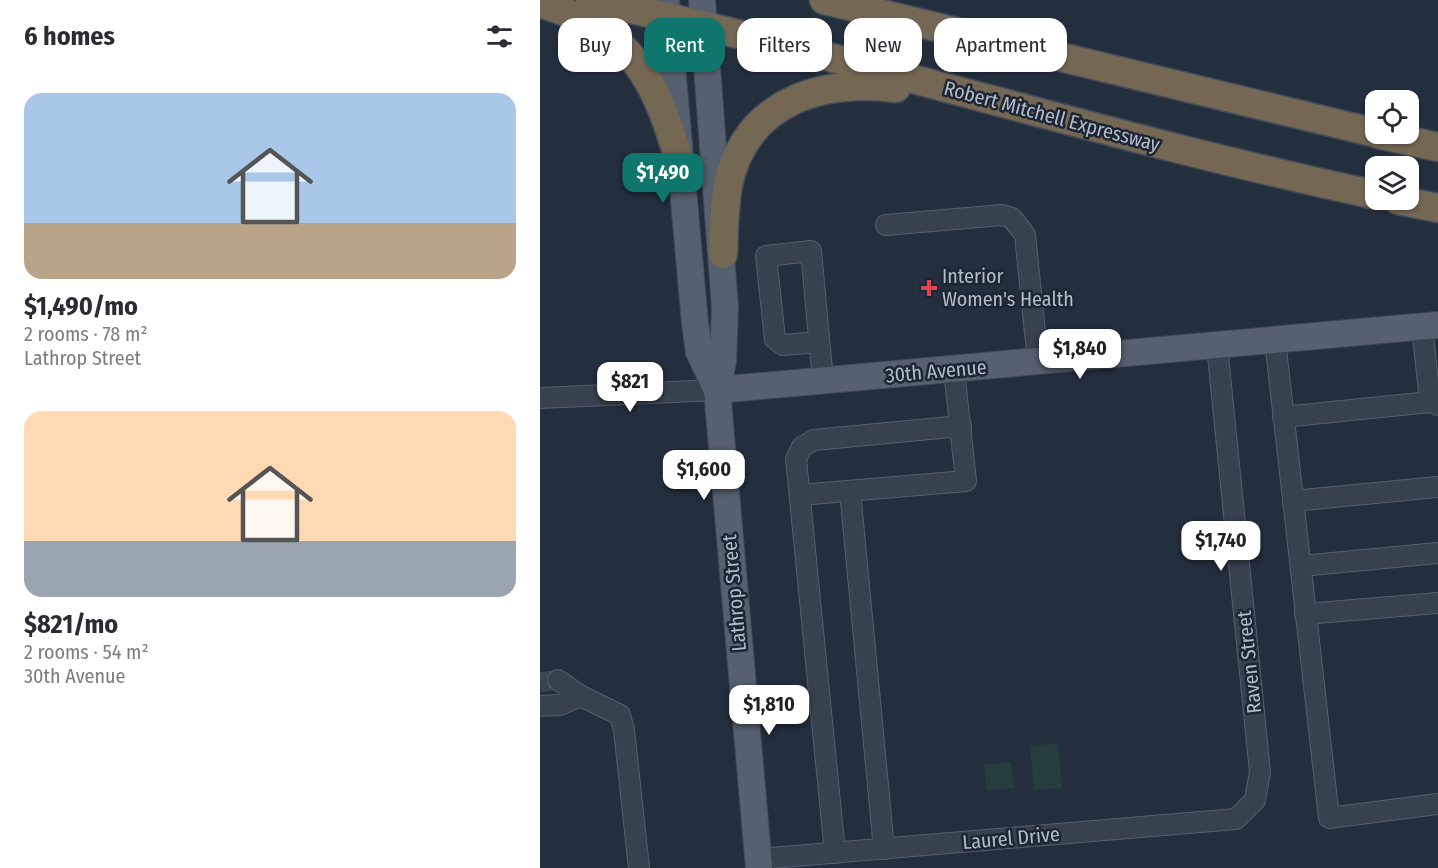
<!DOCTYPE html>
<html lang="en">
<head>
<meta charset="utf-8">
<style>
	:root { --surface:#fff; --page:#f7f7f7; --text:#2b2b33; --muted:#7c7c81; --accent:#0f766e }
	body { margin:0; font-family:"Fira Sans Condensed",sans-serif; background:var(--page); color:var(--text); height:100vh; display:flex; flex-direction:column; font-size:22px; white-space:nowrap }
	* { box-sizing:border-box; margin:0 }
	p { font-size:20px; color:var(--muted) }
	.icon { flex:none; width:33px; height:33px; fill:none; stroke:currentColor; stroke-width:2; stroke-linecap:round; stroke-linejoin:round }
	.map { position:relative; flex:1; overflow:hidden }
	.details { display:flex; flex-direction:column; background:var(--surface); width:540px }
	.details>* { flex:none }
	.guide { position:absolute; left:18px; top:18px; width:570px; height:54px; display:flex; gap:12px }
	.controls { position:absolute; left:825px; top:90px; display:grid; gap:12px }
	.controls a { display:grid; place-items:center; width:54px; height:54px; border-radius:12px; background:var(--surface); box-shadow:0 2px 4px #0004; font-size:30px }
	.price { position:absolute; translate:-50% -51px; padding:0 14px; border-radius:12px; background:#fff; color:#222; font-size:20px; line-height:39px; filter:drop-shadow(0 2px 3px #0008) }
	.price::after { content:''; position:absolute; left:50%; top:36px; width:18px; height:14px; margin-left:-9px; background:inherit; clip-path:polygon(0 0,100% 0,50% 100%) }
	.price.active { background:var(--accent); color:#fff }
	ul { padding:0; list-style:none }
	li { display:grid; align-content:center; gap:12px; height:318px; padding:0 24px }
	li span { display:grid; place-items:center; height:186px; border-radius:18px; color:#555 }
	li>.icon { margin-inline-start:auto }
	span .icon { width:108px; height:108px; fill:#fffc; stroke-width:1 }
	li b { font-size:26px }
	h2 { display:flex; justify-content:space-between; align-items:center; height:72px; padding:0 24px; font-size:26px }
	.tag { padding:0 21px; border-radius:18px; background:var(--surface); box-shadow:0 2px 4px #0004; font-size:21px; line-height:54px }
	.tag.active { background:var(--accent); color:#fff }
	main { display:flex; flex:1; min-height:0 }
	.map>svg:first-child { display:block }
	.green { fill:#263c3f }
	.lines { fill:none; stroke-linecap:round; stroke-linejoin:round }
	.minor-tunnel { stroke:#3a4453; stroke-width:20; stroke-dasharray:20 10; stroke-linecap:butt }
	.minor-casing { stroke:#565f6c; stroke-width:22 }
	.major-casing { stroke:#414a57; stroke-width:28 }
	.highway-casing { stroke:#434c59; stroke-width:31 }
	.minor { stroke:#38414e; stroke-width:20 }
	.major { stroke:#56606e; stroke-width:26 }
	.highway { stroke:#746855; stroke-width:28 }
	.health-dot { fill:#e0444e; stroke:#1d2633; stroke-width:2 }
	.labels { text-anchor:middle; dominant-baseline:central; stroke-width:5; stroke-linejoin:round; paint-order:stroke }
	.street-label { font-size:20px; fill:#b4bcc9; stroke:#1d2633 }
	.poi-label { font-size:20px; fill:#b4bcc9; stroke:#1d2633; text-anchor:start }
</style>
</head>
<body>
<main>
<section class="details">
<h2>6 homes<svg class="icon" aria-label="filters" viewBox="0 0 24 24"><path d="M4 7h16M4 17h16"/><circle cx="9" cy="7" r="2"/><circle cx="15" cy="17" r="2"/></svg></h2>
<ul>
<li><span style="background:linear-gradient(#a9c7e8 70%,#b9a48a 0)"><svg class="icon" aria-label="home" viewBox="0 0 24 24"><path d="M3 11l9-7 9 7M6 9v11h12V9"/></svg></span><div><b>$1,490/mo</b><p>2 rooms · 78 m²</p><p>Lathrop Street</p></div></li>
<li><span style="background:linear-gradient(#ffd9b3 70%,#9aa5b1 0)"><svg class="icon" aria-label="home" viewBox="0 0 24 24"><path d="M3 11l9-7 9 7M6 9v11h12V9"/></svg></span><div><b>$821/mo</b><p>2 rooms · 54 m²</p><p>30th Avenue</p></div></li>
</ul>
</section>
<div class="map">
<svg width="898" height="868" viewBox="0 0 898 868">
	<rect width="100%" height="100%" fill="#242f3e"/>
	<g class="green">
		<path d="M518,743L522,788L494,790L490,746Z"/>
		<path d="M471,762L474,788L447,791L444,765Z"/>
	</g>
	<g class="lines">
		<path class="minor-tunnel" d="M0,682L18,680"/>
		<defs>
			<g id="minor">
				<path d="M346,225L462,215L472,218L485,235L498,362"/>
				<path d="M882,326L890,402L898,405"/>
				<path d="M735,340L789,818L898,804"/>
				<path d="M279,342L243,345L235,339L226,256L271,251L283,381"/>
				<path d="M0,398L177,390"/>
				<path d="M743,417L890,402"/>
				<path d="M310,491L344,849"/>
				<path d="M260,495L426,481L414,370"/>
				<path d="M753,501L898,487"/>
				<path d="M761,566L898,553"/>
				<path d="M765,614L898,603"/>
				<path d="M18,680L41,696"/>
				<path d="M0,706L20,705L41,696L80,715L84,730L99,868"/>
				<path d="M295,853L256,459L262,447L274,440L421,426"/>
				<path d="M219,859L696,819L715,800L720,772L677,346"/>
			</g>
			<g id="major">
				<path d="M126,0L155,323L159,352L177,390"/>
				<path d="M162,0L185,308L183,361L177,390L219,868"/>
				<path d="M177,390L898,325"/>
			</g>
			<g id="highway">
				<path d="M50,0C314,56 571,139 836,195"/>
				<path d="M284,0L836,133"/>
				<path d="M0,3C94,32 115,78 141,166"/>
				<path d="M838,134L898,147"/>
				<path d="M858,200L898,208"/>
				<path d="M183,254C184,231 184,207 188,185C206,101 281,79 356,88"/>
			</g>
		</defs>
		<use href="#minor" class="minor-casing"/>
		<use href="#major" class="major-casing"/>
		<use href="#highway" class="highway-casing"/>
		<use href="#minor" class="minor"/>
		<use href="#major" class="major"/>
		<use href="#highway" class="highway"/>
	</g>
	<path class="health-dot" d="M386 279h6v6h6v6h-6v6h-6v-6h-6v-6h6z"/>
	<g class="labels">
		<g class="street-label">
			<text transform="translate(512 116) rotate(15)">Robert Mitchell Expressway</text>
			<text transform="translate(396 371) rotate(-5)">30th Avenue</text>
			<text transform="translate(194 593) rotate(-95)">Lathrop Street</text>
			<text transform="translate(709 662) rotate(-96)">Raven Street</text>
			<text transform="translate(471 838) rotate(-5)">Laurel Drive</text>
		</g>
		<g class="poi-label">
			<text x="402" y="276">Interior<tspan x="402" dy="23">Women's Health</tspan></text>
		</g>
	</g>
</svg>
<div class="controls">
<a><svg class="icon" aria-label="locate" viewBox="0 0 24 24"><circle cx="12" cy="12" r="6"/><path d="M12 2v4M12 18v4M2 12h4M18 12h4"/></svg></a>
<a><svg class="icon" aria-label="layers" viewBox="0 0 24 24"><path d="M12 4l9 5-9 5-9-5zM3 14l9 5 9-5"/></svg></a>
</div>
<b class="price active" style="left:123px;top:204px">$1,490</b>
<b class="price" style="left:540px;top:380px">$1,840</b>
<b class="price" style="left:90px;top:413px">$821</b>
<b class="price" style="left:164px;top:501px">$1,600</b>
<b class="price" style="left:681px;top:572px">$1,740</b>
<b class="price" style="left:229px;top:736px">$1,810</b>
<div class="guide">
<a class="tag">Buy</a>
<a class="tag active">Rent</a>
<a class="tag">Filters</a>
<a class="tag">New</a>
<a class="tag">Apartment</a>
</div>
</div>
</main>
</body>
</html>
